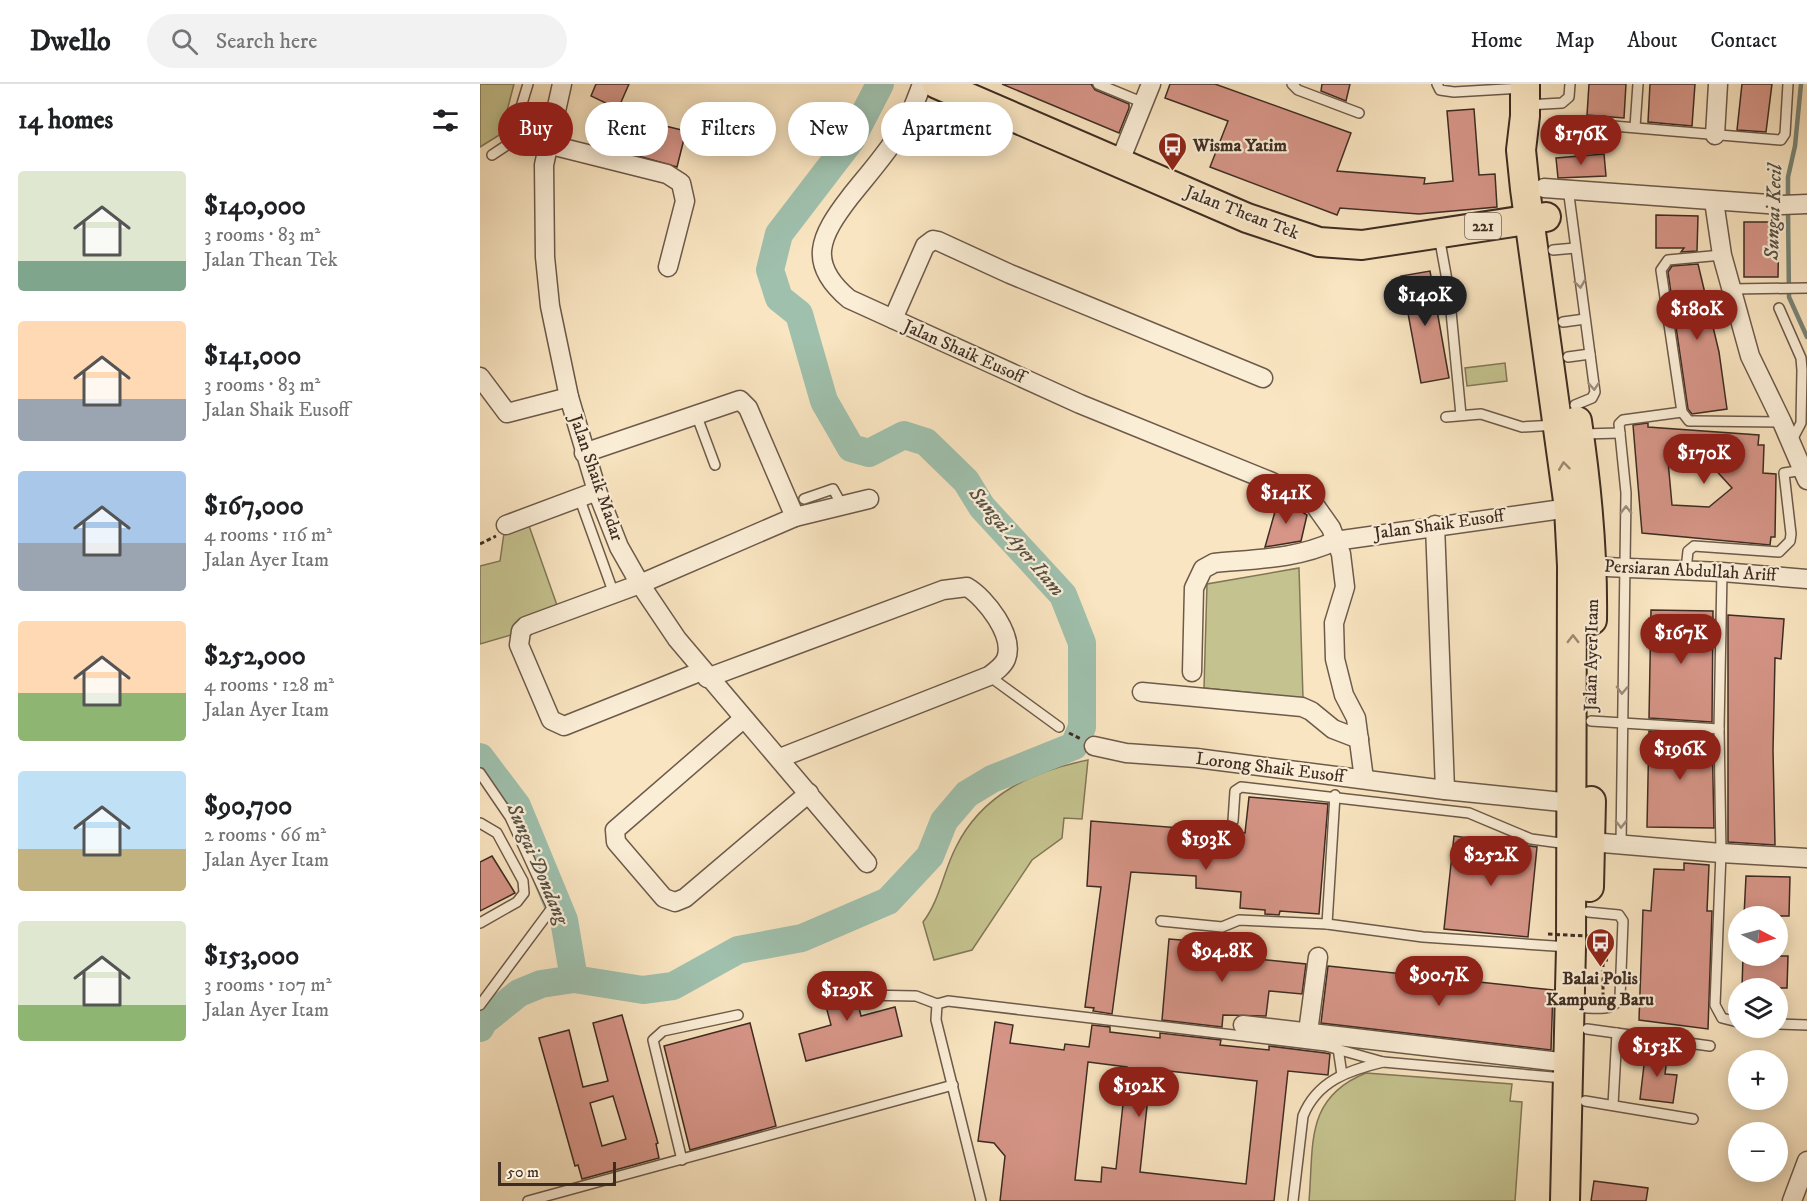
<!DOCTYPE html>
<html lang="en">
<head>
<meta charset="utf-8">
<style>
	:root { --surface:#fff; --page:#f2f2f2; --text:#202124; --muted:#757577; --line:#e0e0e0; --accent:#8f2418 }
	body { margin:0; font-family:"IM FELL DW Pica",serif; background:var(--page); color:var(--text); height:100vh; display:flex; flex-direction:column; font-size:22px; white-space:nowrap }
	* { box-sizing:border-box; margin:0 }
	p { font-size:20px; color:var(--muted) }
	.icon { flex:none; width:33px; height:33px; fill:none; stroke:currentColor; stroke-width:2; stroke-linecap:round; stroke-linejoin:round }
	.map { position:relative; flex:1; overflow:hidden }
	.sheet { display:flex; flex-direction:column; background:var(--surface); width:480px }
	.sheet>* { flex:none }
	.banner { position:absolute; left:18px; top:18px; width:570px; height:54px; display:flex; gap:12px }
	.needle { width:39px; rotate:96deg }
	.controls { position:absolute; left:1248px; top:822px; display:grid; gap:12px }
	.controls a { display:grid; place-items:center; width:60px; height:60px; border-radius:50%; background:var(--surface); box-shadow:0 3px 15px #0003; font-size:30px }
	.scale { position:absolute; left:18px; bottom:15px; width:118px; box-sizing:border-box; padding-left:6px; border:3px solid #3e2c23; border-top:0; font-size:16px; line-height:21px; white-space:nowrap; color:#3e2c23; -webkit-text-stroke:4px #fbeed7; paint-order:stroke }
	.price { position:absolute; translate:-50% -51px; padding:0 14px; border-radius:21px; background:var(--accent); color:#fff; font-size:20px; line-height:39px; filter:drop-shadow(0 2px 3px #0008) }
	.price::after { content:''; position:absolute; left:50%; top:36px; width:18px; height:14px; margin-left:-9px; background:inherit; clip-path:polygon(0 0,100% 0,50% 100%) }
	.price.on { background:#222; color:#fff }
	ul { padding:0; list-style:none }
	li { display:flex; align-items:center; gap:18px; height:150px; padding:0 18px }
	li span { display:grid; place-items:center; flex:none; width:168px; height:120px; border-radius:6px; color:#555 }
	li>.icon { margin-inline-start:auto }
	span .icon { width:72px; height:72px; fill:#fffc; stroke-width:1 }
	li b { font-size:26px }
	h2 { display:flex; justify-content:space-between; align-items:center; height:72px; padding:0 18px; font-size:26px }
	.tag { padding:0 21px; border-radius:27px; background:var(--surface); box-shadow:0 3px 15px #0003; font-size:21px; line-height:54px }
	.tag.on { background:var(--accent); color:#fff }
	header { display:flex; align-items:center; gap:36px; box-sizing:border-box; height:84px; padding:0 30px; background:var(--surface); border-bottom:2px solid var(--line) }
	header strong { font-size:28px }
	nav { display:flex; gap:33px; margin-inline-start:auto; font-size:21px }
	.search { width:420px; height:54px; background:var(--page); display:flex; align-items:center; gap:15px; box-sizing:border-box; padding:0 21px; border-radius:33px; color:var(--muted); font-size:22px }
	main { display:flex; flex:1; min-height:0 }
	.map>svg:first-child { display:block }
	.green { fill:#c4c28e; stroke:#817758; stroke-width:1.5 }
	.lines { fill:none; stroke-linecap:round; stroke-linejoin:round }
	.stream { stroke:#788576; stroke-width:4.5 }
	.river { stroke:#9fc0ad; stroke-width:28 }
	.building { fill:#d69587; stroke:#3e2c23; stroke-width:1.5; fill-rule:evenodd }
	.service-casing { stroke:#6d5a4a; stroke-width:12 }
	.minor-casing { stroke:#6d5a4a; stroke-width:21 }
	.primary-casing { stroke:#3e2c23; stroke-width:32 }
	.path { stroke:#3e2c23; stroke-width:3; stroke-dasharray:4.5 3; stroke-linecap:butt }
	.service { stroke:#fbeed7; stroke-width:9 }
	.minor { stroke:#fbeed7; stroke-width:18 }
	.primary { stroke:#f9e5c1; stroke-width:28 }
	.path-bridge { stroke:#3e2c23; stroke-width:3; stroke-dasharray:4.5 3; stroke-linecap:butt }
	.oneway { stroke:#9c8d7d }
	.oneway2 { stroke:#9c8872 }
	.labels { text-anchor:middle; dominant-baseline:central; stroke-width:4.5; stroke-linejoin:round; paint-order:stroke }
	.shield { fill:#fbeed7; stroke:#776659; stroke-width:1.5 }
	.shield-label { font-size:16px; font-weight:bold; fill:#3e2c23 }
	.poi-label { font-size:18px; font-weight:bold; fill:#3e2c23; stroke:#fbeed7; text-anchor:start }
	.street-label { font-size:18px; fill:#3e2c23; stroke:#fbeed7 }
	.water-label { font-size:20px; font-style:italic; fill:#565146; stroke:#fbeed7 }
</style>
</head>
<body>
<header>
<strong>Dwello</strong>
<div class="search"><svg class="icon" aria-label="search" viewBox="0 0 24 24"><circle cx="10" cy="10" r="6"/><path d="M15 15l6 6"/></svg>Search here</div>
<nav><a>Home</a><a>Map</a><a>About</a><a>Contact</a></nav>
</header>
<main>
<section class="sheet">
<h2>14 homes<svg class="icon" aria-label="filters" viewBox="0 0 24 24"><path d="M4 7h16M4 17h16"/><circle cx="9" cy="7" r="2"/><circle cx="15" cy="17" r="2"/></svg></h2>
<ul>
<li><span style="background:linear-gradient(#dfe7d0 75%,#7fa58c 0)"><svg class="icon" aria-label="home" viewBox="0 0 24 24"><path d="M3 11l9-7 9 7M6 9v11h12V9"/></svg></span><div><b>$140,000</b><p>3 rooms · 83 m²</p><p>Jalan Thean Tek</p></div></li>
<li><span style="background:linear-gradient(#ffd9b3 65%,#9aa5b1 0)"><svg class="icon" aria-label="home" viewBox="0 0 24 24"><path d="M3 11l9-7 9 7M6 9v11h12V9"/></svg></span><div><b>$141,000</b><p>3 rooms · 83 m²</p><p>Jalan Shaik Eusoff</p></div></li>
<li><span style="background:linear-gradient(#a9c7e8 60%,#9aa5b1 0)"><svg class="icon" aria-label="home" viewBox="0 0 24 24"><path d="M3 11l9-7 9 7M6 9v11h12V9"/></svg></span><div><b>$167,000</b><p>4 rooms · 116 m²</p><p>Jalan Ayer Itam</p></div></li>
<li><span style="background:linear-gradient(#ffd9b3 60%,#8fb573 0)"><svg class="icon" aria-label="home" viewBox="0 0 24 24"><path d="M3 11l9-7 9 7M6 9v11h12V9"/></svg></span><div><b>$252,000</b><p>4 rooms · 128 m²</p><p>Jalan Ayer Itam</p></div></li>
<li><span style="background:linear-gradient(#bfe0f5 65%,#c2b280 0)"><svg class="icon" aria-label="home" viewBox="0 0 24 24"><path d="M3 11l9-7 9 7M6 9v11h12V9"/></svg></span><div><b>$90,700</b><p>2 rooms · 66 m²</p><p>Jalan Ayer Itam</p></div></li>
<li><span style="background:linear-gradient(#dfe7d0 70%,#8fb573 0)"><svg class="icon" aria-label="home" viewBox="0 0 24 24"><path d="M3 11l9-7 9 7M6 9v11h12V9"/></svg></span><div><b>$153,000</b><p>3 rooms · 107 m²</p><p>Jalan Ayer Itam</p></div></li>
</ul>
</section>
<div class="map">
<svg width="1327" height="1117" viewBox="0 0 1327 1117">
	<rect width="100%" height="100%" fill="#f9e5c1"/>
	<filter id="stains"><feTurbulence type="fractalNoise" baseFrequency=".00333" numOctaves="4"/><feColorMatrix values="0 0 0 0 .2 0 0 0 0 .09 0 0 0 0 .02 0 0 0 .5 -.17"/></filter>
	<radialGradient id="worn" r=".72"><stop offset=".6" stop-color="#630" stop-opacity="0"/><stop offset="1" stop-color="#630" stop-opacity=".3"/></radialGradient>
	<g class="green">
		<path d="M0,0H34L21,50L0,63Z"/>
		<path d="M1025,279L1027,297L987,302L985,284Z"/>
		<path d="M48,439L78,524L41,540L31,551L0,560V482L20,477L24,449Z"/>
		<path d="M819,484L823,614L724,604L727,500Z"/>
		<path d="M608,676L602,735L584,734L582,754L552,776L492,866L454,876L443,838C460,816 463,788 476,763C502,710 553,687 608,676Z"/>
		<path d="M886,989L1032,1000L1030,1017L1042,1018L1035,1117H829C834,1061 824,1014 886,989Z"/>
	</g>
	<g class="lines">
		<g class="stream">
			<path d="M1308,116V93L1315,62L1321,0"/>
			<path d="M1308,125L1309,213L1327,253"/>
		</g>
		<g class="river">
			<path d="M0,673L37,722L84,836L94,895"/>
			<path d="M0,944L4,937L39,909L61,900L94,895L163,906L193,902L258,866L322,854L408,817L450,772L464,737L487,710L512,695L594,662L602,643V559L583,511L502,423L486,397L446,358L424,351L389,369L371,364L344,317L319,230L299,214L290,186L299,150L371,56L400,0"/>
		</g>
	</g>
	<g class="building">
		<path d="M116,0H149L138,25L111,12Z"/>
		<path d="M522,0H611L615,6L649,20V24L639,49Z"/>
		<path d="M690,0H735L871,49L857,87L945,94L944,100L973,97L967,27L994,25L999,91L1015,90L1017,123L939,130L860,124L857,131L730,83L748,37L685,14Z"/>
		<path d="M842,0H870L866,17L841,7Z"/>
		<path d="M1109,0H1146L1144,34L1107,31Z"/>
		<path d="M1170,0H1215L1212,42L1168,38Z"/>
		<path d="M1262,0H1292L1286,48L1257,46Z"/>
		<path d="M155,41L179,47L181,41L206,47L197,83L148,69Z"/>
		<path d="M1124,70L1126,92L1078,94L1076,74Z"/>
		<path d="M1176,131L1218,132L1217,167L1201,168L1204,164H1176Z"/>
		<path d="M1264,138H1299L1298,193H1264Z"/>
		<path d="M1218,180L1239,268L1247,325L1212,330L1208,325L1188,188L1192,182Z"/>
		<path d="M950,187L969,294L941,299L921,192Z"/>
		<path d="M1168,339V343L1279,351L1278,361H1284L1283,389L1296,390L1295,453H1291L1290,461L1162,449L1153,341ZM1188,377L1231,381L1252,404L1229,423L1192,421Z"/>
		<path d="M798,417L810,420L827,431L821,457L785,463Z"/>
		<path d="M1171,526L1233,527L1232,638L1169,634Z"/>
		<path d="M1248,531L1304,535L1301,575L1295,574L1293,666L1295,761L1248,758Z"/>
		<path d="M1169,647L1232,651L1234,744L1167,743Z"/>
		<path d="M769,713L848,720L839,830L800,827L799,831L785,830V826L760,824L761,808L716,804V792L651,788L632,930L613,927L614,924L605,923L621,803L607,802L611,737L765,749Z"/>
		<path d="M974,752L1057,763L1048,853L964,845Z"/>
		<path d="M12,772L35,809L0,827V778Z"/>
		<path d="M1204,779L1229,781L1227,827H1232L1228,945L1159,936L1163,826L1171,827L1174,785L1204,786Z"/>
		<path d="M1266,792L1310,793L1309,832H1264Z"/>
		<path d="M689,855L749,860L748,872L826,880L822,910L789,907L786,932L743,931L742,943L682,936Z"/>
		<path d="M1263,872H1308L1307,904H1262Z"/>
		<path d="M848,882L1073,906L1071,966L841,939Z"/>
		<path d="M370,888L381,932L415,923L422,952L326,977L319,950L351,941L339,896Z"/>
		<path d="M142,931L178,1059L176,1060L179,1074L102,1095L98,1081L95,1082L59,954L89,946L103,1003L128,997L113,939ZM133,1012L146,1055L122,1062L110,1019Z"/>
		<path d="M515,938L533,941L530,959L584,966L585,960L609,963L612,941L630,943V948L680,954V949L741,956L740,961L789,966V962L845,969L850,970L848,991L808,987L794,1117H520L525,1072L514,1059L498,1057ZM608,978L647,983L636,1085L622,1083L621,1098L595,1096ZM671,985L777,997L766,1100L660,1088Z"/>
		<path d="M270,939L296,1042L210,1066L184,962Z"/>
		<path d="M1166,964L1188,967L1185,990L1197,991L1193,1019L1160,1015Z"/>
		<path d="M1114,1097L1168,1104L1166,1117H1111Z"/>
	</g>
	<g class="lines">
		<defs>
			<g id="service">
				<path d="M48,0L30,59L67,60"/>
				<path d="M618,0L664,19"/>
				<path d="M812,0L818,6L879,29"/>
				<path d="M957,0L960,6L974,8L1042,4"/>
				<path d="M1047,21L1082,19L1089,13L1090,0"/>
				<path d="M1109,40L1301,56L1305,50L1308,0"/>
				<path d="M1155,43L1158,0"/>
				<path d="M12,71L30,59"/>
				<path d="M1088,104L1115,308L1112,314L1095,321"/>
				<path d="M959,152L969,207L981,331"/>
				<path d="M1073,166L1095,164"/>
				<path d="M1242,171L1188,176L1181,186L1202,328L1209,337H1215L1302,338"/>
				<path d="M1251,205L1327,204"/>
				<path d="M1299,224L1321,274L1322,286L1321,339L1311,358"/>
				<path d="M1083,238L1105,235"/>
				<path d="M1088,273L1110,270"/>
				<path d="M216,330L235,381"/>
				<path d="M966,333L1001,330L1042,343L1076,341"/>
				<path d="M1103,350L1140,349"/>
				<path d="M99,413L134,510"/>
				<path d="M324,415L353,405L363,423"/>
				<path d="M1206,486L1208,467L1214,462L1299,468L1310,457L1311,450L1304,389L1324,386"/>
				<path d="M1242,488L1239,645L1241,769L1235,921L1242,934L1258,938"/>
				<path d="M509,592L579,643"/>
				<path d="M1111,637L1239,645"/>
				<path d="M0,689L30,733L72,824L0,921"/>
				<path d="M855,711L847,840L943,853L1089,863"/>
				<path d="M753,737L755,707L761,703L989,729L1051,755L1088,760"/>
				<path d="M0,739L17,749L43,797L44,809L37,818L0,839"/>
				<path d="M1141,760L1146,409L1139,340L1143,336L1202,328"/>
				<path d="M681,837L742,843L759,836L847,840"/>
				<path d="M381,911L436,912L457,920L468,917L846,962L903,978L1084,994"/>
				<path d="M457,920L456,936L501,1117"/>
				<path d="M1107,924C1121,924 1134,927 1140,913L1143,837L1139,831L1108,828"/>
				<path d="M1298,940L1327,941"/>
				<path d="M1107,945L1230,962"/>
				<path d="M858,964L862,991"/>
				<path d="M1105,1017L1213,1035"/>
				<path d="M1133,1021L1137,949"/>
				<path d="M202,1076L173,956L183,947L258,931"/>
				<path d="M48,1117L473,1001"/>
				<path d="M813,1117L823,1032C837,997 869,986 903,978"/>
			</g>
			<g id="minor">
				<path d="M82,0L64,81L65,173L70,222L89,313L117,407L139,463L160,500L197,555L387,779"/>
				<path d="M442,0C435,19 428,38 416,54C402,75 385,94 370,113C340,152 326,179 369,215L600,320L792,398L834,420L851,444L861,470L865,503L854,539L855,575L864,611L876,634L884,695"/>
				<path d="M1235,51L1238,0"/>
				<path d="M67,60L187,90L201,99L205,117L188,183"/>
				<path d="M640,77L671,0"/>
				<path d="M1064,104L1302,121L1327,120"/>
				<path d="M1234,117L1242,171L1270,272L1302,338L1327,396"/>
				<path d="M413,235L445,162L453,156L458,157L530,190L783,294"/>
				<path d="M0,293L27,329L89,313"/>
				<path d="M104,369L260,316L268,324L315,433"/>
				<path d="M26,441L117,407"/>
				<path d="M955,441L965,706"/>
				<path d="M1103,482L1242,488L1327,495"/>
				<path d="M222,587L84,642L71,636L39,561L41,547L46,542L160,500L315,433L389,415"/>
				<path d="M712,588L714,504L723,485L734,479C775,475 817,475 855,457L1089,424"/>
				<path d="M227,594L463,506L487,503C506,514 535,552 526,575C523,582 516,587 509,592L300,674"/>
				<path d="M662,608L822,623L831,627L853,645L879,655"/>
				<path d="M263,635L135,746L136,758L184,814L195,818L205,814L329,709"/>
				<path d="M614,662L646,669L716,674L965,706L1092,719"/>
				<path d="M1111,758L1241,769L1327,774"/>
				<path d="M763,941L1089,979"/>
				<path d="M828,948L838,873"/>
				<path d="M1312,1117L1327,1077"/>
			</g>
			<g id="primary">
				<path d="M457,0L767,134L839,158L882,161L1066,133"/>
				<path d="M1045,0V32L1041,66L1045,105L1089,424L1092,482L1091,863L1085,1117"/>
				<path d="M1097,337C1107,404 1113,468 1112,536"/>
				<path d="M1109,803L1111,717"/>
			</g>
		</defs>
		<use href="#service" class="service-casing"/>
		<use href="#minor" class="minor-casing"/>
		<use href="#primary" class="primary-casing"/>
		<g class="path">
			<path d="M0,460L16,452"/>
			<path d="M589,649L601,655"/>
			<path d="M1123,876L1124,853"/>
			<path d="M1123,913V876H1131"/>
		</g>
		<use href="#service" class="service"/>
		<use href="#minor" class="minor"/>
		<use href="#primary" class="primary"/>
		<path class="path-bridge" d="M1068,850L1124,853"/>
	</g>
	<defs><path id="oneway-chevron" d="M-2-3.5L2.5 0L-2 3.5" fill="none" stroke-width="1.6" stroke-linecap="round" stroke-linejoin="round" transform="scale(1.5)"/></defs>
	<g class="oneway">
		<use href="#oneway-chevron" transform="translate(1100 200) rotate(82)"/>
		<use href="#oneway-chevron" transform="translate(1114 302) rotate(86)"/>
		<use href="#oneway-chevron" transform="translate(1146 426) rotate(-90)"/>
		<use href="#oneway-chevron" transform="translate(1142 606) rotate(92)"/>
		<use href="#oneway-chevron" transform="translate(1141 740) rotate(90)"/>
	</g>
	<g class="oneway2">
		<use href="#oneway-chevron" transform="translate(1084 382) rotate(-97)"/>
		<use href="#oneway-chevron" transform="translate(1093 555) rotate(-90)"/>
	</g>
	<defs>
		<symbol id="bus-pin" viewBox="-11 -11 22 30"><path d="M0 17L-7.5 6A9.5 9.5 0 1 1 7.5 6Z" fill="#8f2418" stroke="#fbeed7"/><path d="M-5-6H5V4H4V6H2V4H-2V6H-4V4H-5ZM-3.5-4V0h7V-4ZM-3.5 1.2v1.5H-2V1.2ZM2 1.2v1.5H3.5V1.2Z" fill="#fff"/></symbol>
	</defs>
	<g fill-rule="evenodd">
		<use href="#bus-pin" x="676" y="46" width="33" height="45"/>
		<use href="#bus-pin" x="1104" y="842" width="33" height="45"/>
	</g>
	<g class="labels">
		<rect class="shield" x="985" y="129" width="36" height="26" rx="4.5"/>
		<g class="shield-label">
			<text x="1003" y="142">221</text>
		</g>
		<g class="poi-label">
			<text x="713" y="62">Wisma Yatim</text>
			<text x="1120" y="895" text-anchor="middle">Balai Polis<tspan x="1120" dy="21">Kampung Baru</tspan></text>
		</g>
		<g class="street-label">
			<text transform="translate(762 129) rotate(21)">Jalan Thean Tek</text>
			<text transform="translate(484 268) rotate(24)">Jalan Shaik Eusoff</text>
			<text transform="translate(116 394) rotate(71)">Jalan Shaik Madar</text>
			<text transform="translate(959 441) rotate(-8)">Jalan Shaik Eusoff</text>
			<text transform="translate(1210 487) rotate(3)">Persiaran Abdullah Ariff</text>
			<text transform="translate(1112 571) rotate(-89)">Jalan Ayer Itam</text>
			<text transform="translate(790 684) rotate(7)">Lorong Shaik Eusoff</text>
		</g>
		<g class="water-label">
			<text transform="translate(1294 128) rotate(-88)">Sungai Kecil</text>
			<text transform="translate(536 458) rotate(50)">Sungai Ayer Itam</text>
			<text transform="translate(57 780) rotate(67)">Sungai Dondang</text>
		</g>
	</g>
	<rect width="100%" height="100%" filter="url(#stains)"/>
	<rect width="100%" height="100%" fill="url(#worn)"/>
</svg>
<div class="controls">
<a><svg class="needle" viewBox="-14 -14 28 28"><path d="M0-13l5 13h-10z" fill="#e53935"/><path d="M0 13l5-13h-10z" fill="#757577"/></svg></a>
<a><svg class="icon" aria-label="layers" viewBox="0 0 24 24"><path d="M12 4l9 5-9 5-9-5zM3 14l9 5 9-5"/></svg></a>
<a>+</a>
<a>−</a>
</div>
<div class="scale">50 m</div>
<b class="price" style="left:1101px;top:82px">$176K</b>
<b class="price on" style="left:945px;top:243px">$140K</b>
<b class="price" style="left:1217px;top:257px">$180K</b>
<b class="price" style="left:1224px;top:401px">$170K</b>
<b class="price" style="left:806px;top:441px">$141K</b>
<b class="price" style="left:1201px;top:581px">$167K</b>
<b class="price" style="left:1200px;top:697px">$196K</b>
<b class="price" style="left:726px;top:787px">$193K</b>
<b class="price" style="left:1011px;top:803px">$252K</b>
<b class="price" style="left:742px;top:899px">$94.8K</b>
<b class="price" style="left:959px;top:923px">$90.7K</b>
<b class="price" style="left:367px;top:938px">$129K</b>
<b class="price" style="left:1177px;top:994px">$153K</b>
<b class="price" style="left:659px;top:1034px">$192K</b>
<div class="banner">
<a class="tag on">Buy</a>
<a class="tag">Rent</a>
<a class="tag">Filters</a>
<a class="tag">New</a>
<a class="tag">Apartment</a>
</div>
</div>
</main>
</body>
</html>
